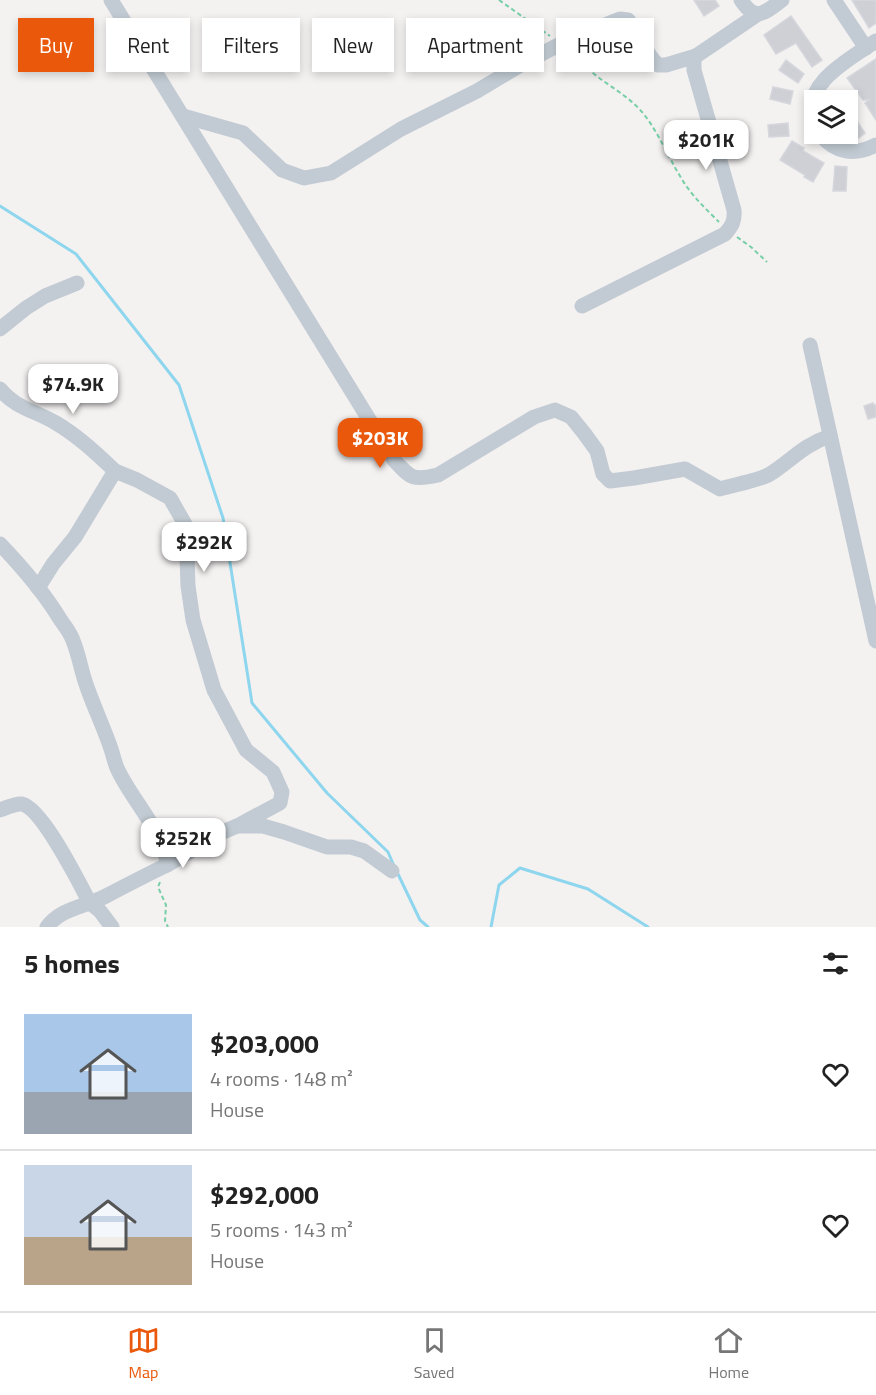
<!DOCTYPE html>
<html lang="en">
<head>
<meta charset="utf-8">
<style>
	:root { --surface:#fff; --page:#f6f6f6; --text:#222; --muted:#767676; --line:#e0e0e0; --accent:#ea580c }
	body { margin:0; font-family:"Titillium Web",sans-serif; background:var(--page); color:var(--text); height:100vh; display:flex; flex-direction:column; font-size:22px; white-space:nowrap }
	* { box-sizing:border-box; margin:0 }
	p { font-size:20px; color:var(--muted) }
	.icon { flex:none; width:33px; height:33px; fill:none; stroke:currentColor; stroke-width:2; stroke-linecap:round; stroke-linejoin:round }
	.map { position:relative; height:927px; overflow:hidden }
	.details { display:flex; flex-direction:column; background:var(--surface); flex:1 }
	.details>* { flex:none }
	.top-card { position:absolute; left:18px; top:18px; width:840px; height:54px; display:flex; gap:12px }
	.buttons { position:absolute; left:804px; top:90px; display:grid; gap:12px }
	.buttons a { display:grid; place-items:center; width:54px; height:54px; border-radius:0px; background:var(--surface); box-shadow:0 3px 9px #0003; font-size:30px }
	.price { position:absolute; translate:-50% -51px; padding:0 14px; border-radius:12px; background:#fff; color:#222; font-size:20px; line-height:39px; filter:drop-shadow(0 2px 3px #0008) }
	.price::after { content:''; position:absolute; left:50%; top:36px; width:18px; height:14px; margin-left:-9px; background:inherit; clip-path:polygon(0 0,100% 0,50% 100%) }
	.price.selected { background:var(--accent); color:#fff }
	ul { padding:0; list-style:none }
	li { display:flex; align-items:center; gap:18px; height:150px; padding:0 24px }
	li+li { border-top:2px solid var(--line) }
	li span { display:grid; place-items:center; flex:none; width:168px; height:120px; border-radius:0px; color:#555 }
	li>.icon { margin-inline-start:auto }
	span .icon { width:72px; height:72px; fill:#fffc; stroke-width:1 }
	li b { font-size:26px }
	h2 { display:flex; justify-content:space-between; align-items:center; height:72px; padding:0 24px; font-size:26px }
	.tag { padding:0 21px; border-radius:0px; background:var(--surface); box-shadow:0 3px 9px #0003; font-size:21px; line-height:54px }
	.tag.selected { background:var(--accent); color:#fff }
	.dock { display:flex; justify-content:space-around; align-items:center; height:84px; border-top:2px solid var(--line); background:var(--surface); font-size:16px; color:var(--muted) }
	.dock a { display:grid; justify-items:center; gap:3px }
	.dock .selected { color:var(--accent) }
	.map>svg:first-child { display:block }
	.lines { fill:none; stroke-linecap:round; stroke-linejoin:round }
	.stream { stroke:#8dd6ee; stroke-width:3 }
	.building { fill:#ced0d6; stroke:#d5d7dd; stroke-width:1.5 }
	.path { stroke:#77cfa7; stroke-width:2; stroke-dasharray:4.5 3; stroke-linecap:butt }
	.minor { stroke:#c2cbd3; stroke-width:15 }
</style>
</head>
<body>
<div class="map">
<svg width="876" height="927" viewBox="0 0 876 927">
	<rect width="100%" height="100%" fill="#f4f1f1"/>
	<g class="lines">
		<g class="stream">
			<path d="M0,206L76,254L179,385L223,518L252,703L327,793L388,852L394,866"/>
			<path d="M397,872L420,920L428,927"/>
			<path d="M491,927L499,885L520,868L588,889L648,927"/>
		</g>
	</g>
	<g class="building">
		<path d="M694,0H715L719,6L704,16Z"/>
		<path d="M852,0H876V23L869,28Z"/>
		<path d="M791,16L822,60L812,67L796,43L776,54L764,35Z"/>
		<path d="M876,59V120L865,103L869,100H863L847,78Z"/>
		<path d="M786,60L804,74L798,83L779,70Z"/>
		<path d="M773,87L793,91L790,104L770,99Z"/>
		<path d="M848,108L865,133L856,140L848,127Z"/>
		<path d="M788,123L789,136L769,137L768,125Z"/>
		<path d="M792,141L804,148L803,151L824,163L813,182L804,177L805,175L780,160Z"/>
		<path d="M835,166L847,167L846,191H833Z"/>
		<path d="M873,403L874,405H876V417L868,419L864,406Z"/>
	</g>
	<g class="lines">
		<g class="path">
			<path d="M499,0L550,36"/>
			<path d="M570,53C580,62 591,72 602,80C616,90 631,99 642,112C658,131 667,155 680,176C690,194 704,207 719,222"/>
			<path d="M737,237L751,247L767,262"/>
			<path d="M160,882L158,887L166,905L165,921L168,927"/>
		</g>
		<g class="minor">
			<path d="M111,0L394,460C411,478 412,481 438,475L534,417L555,410L571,417L584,433L597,451L603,474L610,481L634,478L685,469L720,489C732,485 761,480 770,474C792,460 803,445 830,436"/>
			<path d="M741,0C756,23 764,13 782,0"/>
			<path d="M834,0L866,48"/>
			<path d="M183,116L243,133L282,170L304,178L331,173L401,129L477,91L524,63L570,39L620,19L628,20C640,34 644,52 658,65H666L696,56"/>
			<path d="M814,122C800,84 850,59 876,41"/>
			<path d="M820,134C835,153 855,156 876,145"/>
			<path d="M582,306L725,234C732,226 735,221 734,210L694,70V60L696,56L758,14"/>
			<path d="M0,329L26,308L45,296L77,283"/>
			<path d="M810,345L876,641"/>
			<path d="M0,389C15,408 36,411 56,423C78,436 97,454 115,471"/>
			<path d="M0,544C22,567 43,591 60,619C64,625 69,631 72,638C79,654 81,671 87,687C94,707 103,726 110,746C113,754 114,761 117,768C130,798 165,833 167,865C146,875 125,886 104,897C84,907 61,908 47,927"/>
			<path d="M38,588L53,564L75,537L115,471L137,480L170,498L186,526L188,586L193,620L214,690L246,750L273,772L282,792L280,803L237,826"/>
			<path d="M0,810C6,808 15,803 22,804C43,809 79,883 90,903L100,911L112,927"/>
			<path d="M167,865L189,852L211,837L237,826H263L284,832L327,847H351L364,851L392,871"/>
		</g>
	</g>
</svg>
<div class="buttons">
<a><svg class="icon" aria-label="layers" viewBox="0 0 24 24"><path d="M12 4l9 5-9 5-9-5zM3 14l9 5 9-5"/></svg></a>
</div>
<b class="price" style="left:706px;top:171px">$201K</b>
<b class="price" style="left:73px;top:415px">$74.9K</b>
<b class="price selected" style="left:380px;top:469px">$203K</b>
<b class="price" style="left:204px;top:573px">$292K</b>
<b class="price" style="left:183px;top:869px">$252K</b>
<div class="top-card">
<a class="tag selected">Buy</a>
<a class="tag">Rent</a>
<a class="tag">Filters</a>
<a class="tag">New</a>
<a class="tag">Apartment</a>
<a class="tag">House</a>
</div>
</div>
<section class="details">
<h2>5 homes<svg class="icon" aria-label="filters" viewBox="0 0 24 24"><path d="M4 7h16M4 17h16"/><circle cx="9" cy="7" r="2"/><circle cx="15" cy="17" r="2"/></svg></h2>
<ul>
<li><span style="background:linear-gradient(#a9c7e8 65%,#9aa5b1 0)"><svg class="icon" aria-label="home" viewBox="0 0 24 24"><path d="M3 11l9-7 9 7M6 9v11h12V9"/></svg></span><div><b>$203,000</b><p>4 rooms · 148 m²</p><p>House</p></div><svg class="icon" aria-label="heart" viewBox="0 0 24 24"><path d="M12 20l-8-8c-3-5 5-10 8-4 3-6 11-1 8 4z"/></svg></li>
<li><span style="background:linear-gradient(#c9d6e8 60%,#b9a48a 0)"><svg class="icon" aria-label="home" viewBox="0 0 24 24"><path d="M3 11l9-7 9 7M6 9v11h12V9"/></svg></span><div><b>$292,000</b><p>5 rooms · 143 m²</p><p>House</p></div><svg class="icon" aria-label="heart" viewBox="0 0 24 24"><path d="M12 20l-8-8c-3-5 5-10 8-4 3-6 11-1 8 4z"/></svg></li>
</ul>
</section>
<nav class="dock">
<a class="selected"><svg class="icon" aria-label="map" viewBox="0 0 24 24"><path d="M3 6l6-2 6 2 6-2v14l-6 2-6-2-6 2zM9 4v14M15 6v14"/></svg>Map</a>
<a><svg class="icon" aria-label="saved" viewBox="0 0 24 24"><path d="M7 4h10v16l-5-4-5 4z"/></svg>Saved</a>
<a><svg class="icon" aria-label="home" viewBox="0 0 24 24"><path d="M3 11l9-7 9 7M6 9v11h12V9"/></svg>Home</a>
</nav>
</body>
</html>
